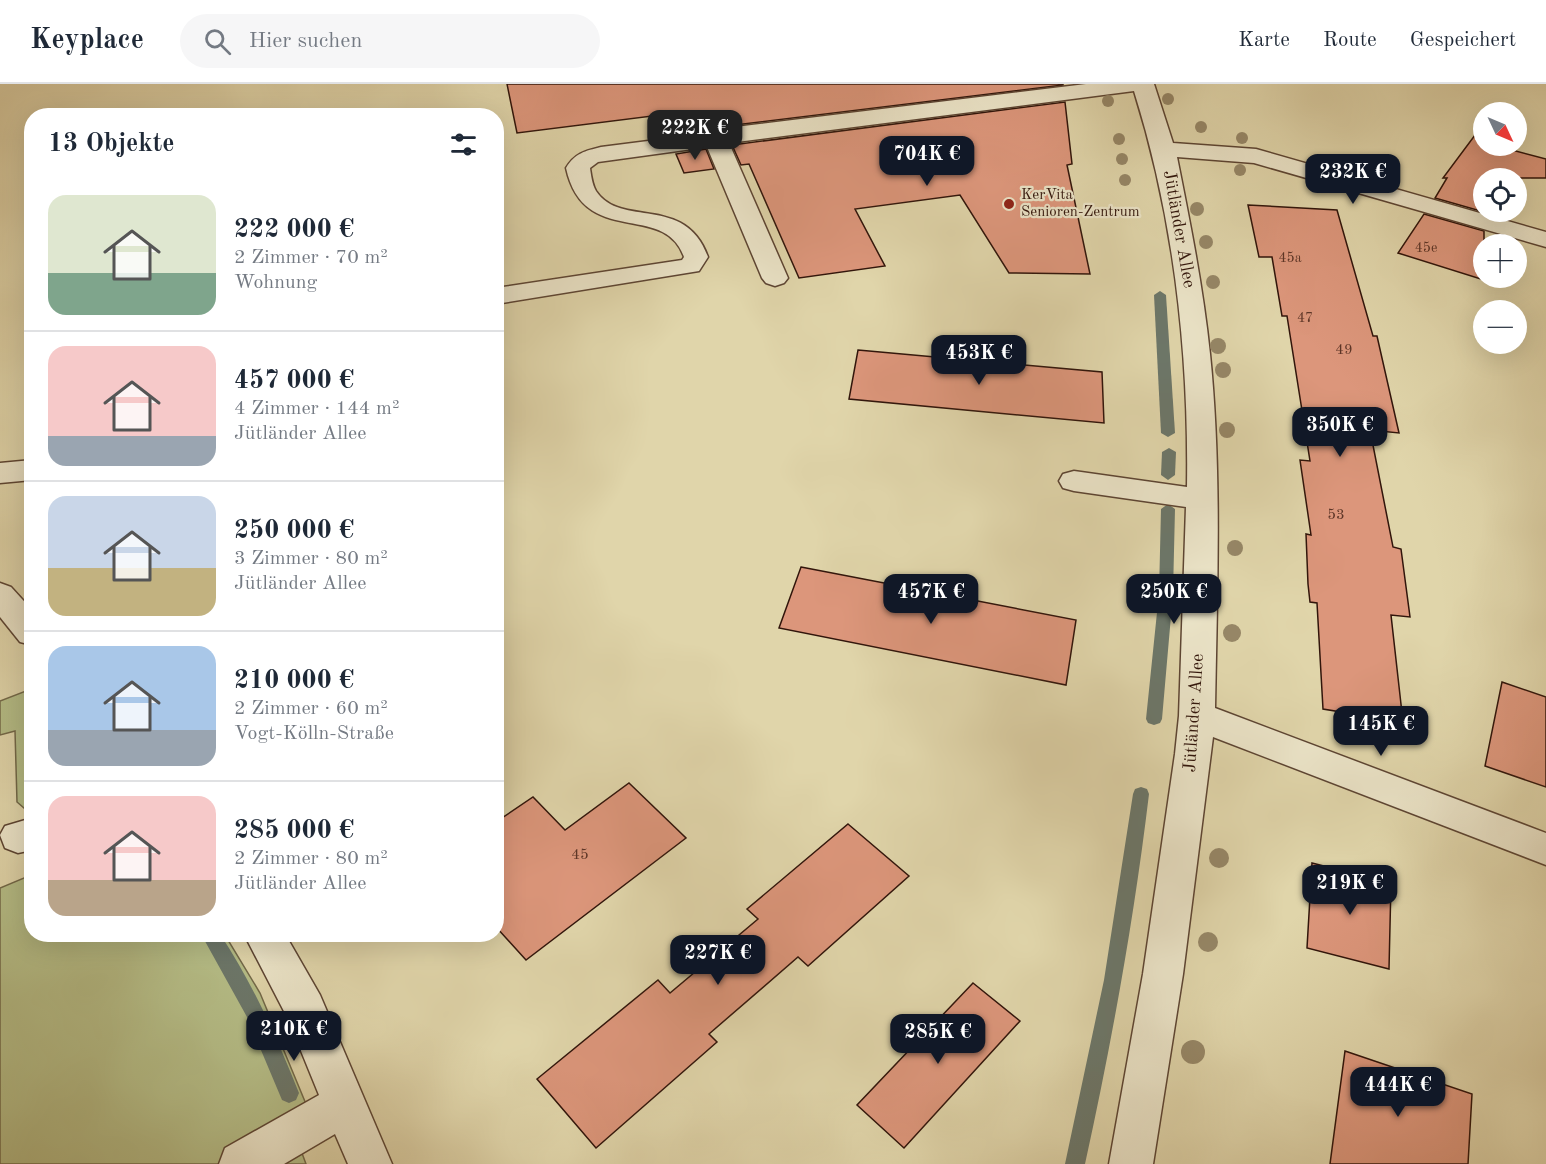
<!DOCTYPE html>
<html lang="de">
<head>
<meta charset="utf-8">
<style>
	:root { --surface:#fff; --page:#f6f6f7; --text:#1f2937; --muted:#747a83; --line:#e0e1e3; --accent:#111827 }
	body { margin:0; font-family:"Old Standard TT",serif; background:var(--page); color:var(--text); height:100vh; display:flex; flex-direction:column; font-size:22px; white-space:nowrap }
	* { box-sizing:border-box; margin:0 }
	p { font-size:20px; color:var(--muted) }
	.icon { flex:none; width:33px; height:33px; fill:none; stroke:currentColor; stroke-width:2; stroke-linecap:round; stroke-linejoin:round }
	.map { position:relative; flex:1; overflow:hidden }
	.side { position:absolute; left:24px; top:24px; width:480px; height:834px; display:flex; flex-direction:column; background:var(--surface); border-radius:24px; box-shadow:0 6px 24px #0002 }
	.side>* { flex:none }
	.needle { width:39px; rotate:134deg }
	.controls { position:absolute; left:1473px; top:18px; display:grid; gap:12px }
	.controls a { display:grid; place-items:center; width:54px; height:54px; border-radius:50%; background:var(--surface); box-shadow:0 6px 24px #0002; font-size:30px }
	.price { position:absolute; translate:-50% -51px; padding:0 14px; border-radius:12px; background:var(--accent); color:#fff; font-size:20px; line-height:39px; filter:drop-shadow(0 2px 3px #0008) }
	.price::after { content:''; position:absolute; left:50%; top:36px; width:18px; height:14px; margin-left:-9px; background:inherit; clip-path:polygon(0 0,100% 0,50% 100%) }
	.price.selected { background:#222; color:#fff }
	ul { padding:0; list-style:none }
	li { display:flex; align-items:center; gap:18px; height:150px; padding:0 24px }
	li+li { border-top:2px solid var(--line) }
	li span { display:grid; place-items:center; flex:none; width:168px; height:120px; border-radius:18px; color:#555 }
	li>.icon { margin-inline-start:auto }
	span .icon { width:72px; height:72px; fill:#fffc; stroke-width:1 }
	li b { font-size:26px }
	h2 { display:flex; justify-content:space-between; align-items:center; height:72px; padding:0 24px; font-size:26px }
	header { display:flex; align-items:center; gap:36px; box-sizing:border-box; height:84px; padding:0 30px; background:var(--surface); border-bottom:2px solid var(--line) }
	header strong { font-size:28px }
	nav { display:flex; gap:33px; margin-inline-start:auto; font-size:21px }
	.search { width:420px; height:54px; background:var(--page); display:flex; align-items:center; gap:15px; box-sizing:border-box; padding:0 21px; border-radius:33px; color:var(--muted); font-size:22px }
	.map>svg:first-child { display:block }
	.green { fill:#b5bd87; stroke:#736949; stroke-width:1.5 }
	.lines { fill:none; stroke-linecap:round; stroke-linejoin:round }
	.stream { fill:#6c776a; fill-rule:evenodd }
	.building { fill:#dc967b; stroke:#31150b; stroke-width:1.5 }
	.minor-casing { stroke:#5d4533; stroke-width:3 }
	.minor { fill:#ebe4c8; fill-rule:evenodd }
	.tree { fill:#968767 }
	.poi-dot { fill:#8f2418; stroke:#ebe4c8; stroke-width:2 }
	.labels { text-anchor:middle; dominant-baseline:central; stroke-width:4.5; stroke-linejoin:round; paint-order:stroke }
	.far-number-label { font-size:14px; fill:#5c3527 }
	.far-poi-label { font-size:15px; fill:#31150b; stroke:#ebe4c8; text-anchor:start }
	.number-label { font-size:15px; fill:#5c3527 }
	.street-label { font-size:18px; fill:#31150b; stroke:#ebe4c8 }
</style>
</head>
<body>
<header>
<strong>Keyplace</strong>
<div class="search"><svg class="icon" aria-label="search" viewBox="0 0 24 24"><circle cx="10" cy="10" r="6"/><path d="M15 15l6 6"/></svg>Hier suchen</div>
<nav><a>Karte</a><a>Route</a><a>Gespeichert</a></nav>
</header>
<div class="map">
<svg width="1546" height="1080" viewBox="0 0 1546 1080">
	<rect width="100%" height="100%" fill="#e0d5aa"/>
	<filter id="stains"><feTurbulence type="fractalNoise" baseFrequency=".00333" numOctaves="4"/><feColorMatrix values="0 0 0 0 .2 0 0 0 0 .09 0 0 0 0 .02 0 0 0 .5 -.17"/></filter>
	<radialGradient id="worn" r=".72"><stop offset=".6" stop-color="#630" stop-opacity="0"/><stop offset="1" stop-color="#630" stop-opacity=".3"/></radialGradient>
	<g class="green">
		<path d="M31,605V730L17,718L15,647L0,651V617Z"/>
		<path d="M31,791L32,850L225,851L260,909L306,1020L289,1034L306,1080H0V804Z"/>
	</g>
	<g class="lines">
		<g class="stream">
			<path d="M1160,207L1166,211L1175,349L1168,353L1161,349L1154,211Z"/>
			<path d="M1169,364L1176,368L1175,391L1168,396L1161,391L1162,368Z"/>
			<path d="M1168,420L1175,425L1173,509L1162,635L1160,639L1154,641L1148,639L1146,635L1159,509L1161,425Z"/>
			<path d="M1141,703L1147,705L1149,710C1134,835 1112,957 1085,1080H1065L1104,896L1133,710L1135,705Z"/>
			<path d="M201,850H220C253,900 277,954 299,1009L296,1016L289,1019L282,1016L247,933Z"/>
		</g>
	</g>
	<g class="building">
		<path d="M507,0H1063V1L735,41L719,46L669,52L660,31L517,49Z"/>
		<path d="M1065,18L1072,80L1067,81L1090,190L1009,189L960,111L855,125L885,182L799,194L749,80L741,81L732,61Z"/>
		<path d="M1484,39V62H1497L1546,75V94H1484V128L1435,114L1447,94H1443Z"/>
		<path d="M706,65L714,85L684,89L676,70Z"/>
		<path d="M1248,121L1337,126L1373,252H1377L1399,349L1370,346L1393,463L1401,465L1410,533L1391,531L1403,638L1323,625L1317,519L1310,518L1308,500L1306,450L1311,451L1300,376L1310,377L1287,232H1282L1272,173H1259Z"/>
		<path d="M1424,130L1484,147V196L1398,169Z"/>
		<path d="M858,266L1102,288L1104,339L849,315Z"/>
		<path d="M801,483L1076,536L1066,601L779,544Z"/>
		<path d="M1502,598L1546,613V703L1485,682Z"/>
		<path d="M629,699L686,754L526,876L496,843V738L533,713L565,746Z"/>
		<path d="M848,740L909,792L808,882L798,873L709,950L717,958L596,1064L537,995L658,896L670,909L758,835L747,825Z"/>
		<path d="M1312,779L1391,799L1389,885L1307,864Z"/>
		<path d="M973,899L1020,937L904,1064L857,1021Z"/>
		<path d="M1345,967L1472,1010L1468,1080H1330Z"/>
	</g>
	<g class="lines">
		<defs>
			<g id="minor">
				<path d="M1086,0H1154L1173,59L1256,65L1546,148V163L1254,79L1177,73C1190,138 1203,203 1210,270C1222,387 1217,506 1215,624L1546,749V781L1213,653L1183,890L1153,1080H1109L1143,890L1175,670L1179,632L1186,423L1074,407L1063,404L1059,397L1063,390L1074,387L1187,403C1189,270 1174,134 1134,7L729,59L788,194L784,199L775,202L766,199L762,194L707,63L598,78L590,84C591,91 592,100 596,107C621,145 685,109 708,173L699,187L496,220V204L682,176L684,173C664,116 584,166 566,84C575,69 585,67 601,63L719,48L735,43Z"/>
				<path d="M32,376V396L0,399V379Z"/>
				<path d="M0,499L11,503L32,526V561L20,558L0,533Z"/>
				<path d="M32,734V766L18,769L5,764L0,751L5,742Z"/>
				<path d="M244,850H285L320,911L392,1080H348L335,1050L284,1080H219L225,1064L319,1011L288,935Z"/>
			</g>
		</defs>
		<use href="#minor" class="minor-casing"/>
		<use href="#minor" class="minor"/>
	</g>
	<g class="tree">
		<circle cx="1168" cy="15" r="6"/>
		<circle cx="1108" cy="17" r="6"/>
		<circle cx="1201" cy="43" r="6"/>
		<circle cx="1242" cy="54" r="6"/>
		<circle cx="1119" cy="55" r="6"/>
		<circle cx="1122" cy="75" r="6"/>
		<circle cx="1240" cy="86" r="6"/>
		<circle cx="1125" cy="96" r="6"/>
		<circle cx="1197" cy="125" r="7"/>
		<circle cx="1206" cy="158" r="7"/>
		<circle cx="1213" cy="198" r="7"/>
		<circle cx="1218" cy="262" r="8"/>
		<circle cx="1223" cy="286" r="8"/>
		<circle cx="1227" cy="346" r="8"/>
		<circle cx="1235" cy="464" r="8"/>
		<circle cx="1232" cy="549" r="9"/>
		<circle cx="1219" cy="774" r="10"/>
		<circle cx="1208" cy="858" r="10"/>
		<circle cx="1193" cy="968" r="12"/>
	</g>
	<circle class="poi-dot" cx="1009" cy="120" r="6"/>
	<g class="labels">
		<g class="far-number-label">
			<text x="1426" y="164">45e</text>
			<text x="1290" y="174">45a</text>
			<text x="1305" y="234">47</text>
		</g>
		<g class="far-poi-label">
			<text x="1021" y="111">KerVita<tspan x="1021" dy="17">Senioren-Zentrum</tspan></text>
		</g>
		<g class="number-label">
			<text x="1344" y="266">49</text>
			<text x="1336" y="431">53</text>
			<text x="580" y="771">45</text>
		</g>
		<g class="street-label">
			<text transform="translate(1179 145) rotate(80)">Jütländer Allee</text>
			<text transform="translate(1194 629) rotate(-86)">Jütländer Allee</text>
		</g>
	</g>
	<rect width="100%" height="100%" filter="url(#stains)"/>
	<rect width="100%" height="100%" fill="url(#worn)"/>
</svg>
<div class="controls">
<a><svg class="needle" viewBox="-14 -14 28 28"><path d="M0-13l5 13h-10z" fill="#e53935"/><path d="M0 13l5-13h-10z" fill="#747a83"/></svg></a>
<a><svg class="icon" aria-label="locate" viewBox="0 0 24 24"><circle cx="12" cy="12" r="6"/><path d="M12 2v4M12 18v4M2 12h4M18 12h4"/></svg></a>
<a>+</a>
<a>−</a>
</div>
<b class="price selected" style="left:695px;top:77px">222K €</b>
<b class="price" style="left:927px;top:103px">704K €</b>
<b class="price" style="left:1353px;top:121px">232K €</b>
<b class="price" style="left:979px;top:302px">453K €</b>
<b class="price" style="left:1340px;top:374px">350K €</b>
<b class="price" style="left:931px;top:541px">457K €</b>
<b class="price" style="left:1174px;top:541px">250K €</b>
<b class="price" style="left:1381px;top:673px">145K €</b>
<b class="price" style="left:1350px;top:832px">219K €</b>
<b class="price" style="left:718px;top:902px">227K €</b>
<b class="price" style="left:294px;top:978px">210K €</b>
<b class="price" style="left:938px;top:981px">285K €</b>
<b class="price" style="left:1398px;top:1034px">444K €</b>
<section class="side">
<h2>13 Objekte<svg class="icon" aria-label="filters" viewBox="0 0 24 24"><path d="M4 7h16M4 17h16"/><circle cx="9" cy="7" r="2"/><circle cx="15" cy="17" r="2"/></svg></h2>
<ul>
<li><span style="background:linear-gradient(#dfe7d0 65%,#7fa58c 0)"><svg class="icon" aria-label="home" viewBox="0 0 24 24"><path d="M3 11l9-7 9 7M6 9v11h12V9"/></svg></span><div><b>222 000 €</b><p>2 Zimmer · 70 m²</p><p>Wohnung</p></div></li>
<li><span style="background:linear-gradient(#f6c9c9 75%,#9aa5b1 0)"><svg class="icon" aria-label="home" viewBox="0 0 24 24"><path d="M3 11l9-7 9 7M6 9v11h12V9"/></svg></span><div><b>457 000 €</b><p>4 Zimmer · 144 m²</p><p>Jütländer Allee</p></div></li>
<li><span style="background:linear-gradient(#c9d6e8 60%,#c2b280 0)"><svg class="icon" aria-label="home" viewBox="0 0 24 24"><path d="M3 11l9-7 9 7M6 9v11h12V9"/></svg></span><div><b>250 000 €</b><p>3 Zimmer · 80 m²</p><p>Jütländer Allee</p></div></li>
<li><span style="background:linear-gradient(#a9c7e8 70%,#9aa5b1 0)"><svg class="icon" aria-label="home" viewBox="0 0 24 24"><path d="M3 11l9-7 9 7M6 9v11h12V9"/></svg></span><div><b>210 000 €</b><p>2 Zimmer · 60 m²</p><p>Vogt-Kölln-Straße</p></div></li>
<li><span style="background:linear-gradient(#f6c9c9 70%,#b9a48a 0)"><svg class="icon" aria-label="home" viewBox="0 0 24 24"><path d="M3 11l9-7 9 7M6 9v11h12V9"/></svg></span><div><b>285 000 €</b><p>2 Zimmer · 80 m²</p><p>Jütländer Allee</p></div></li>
</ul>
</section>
</div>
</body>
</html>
